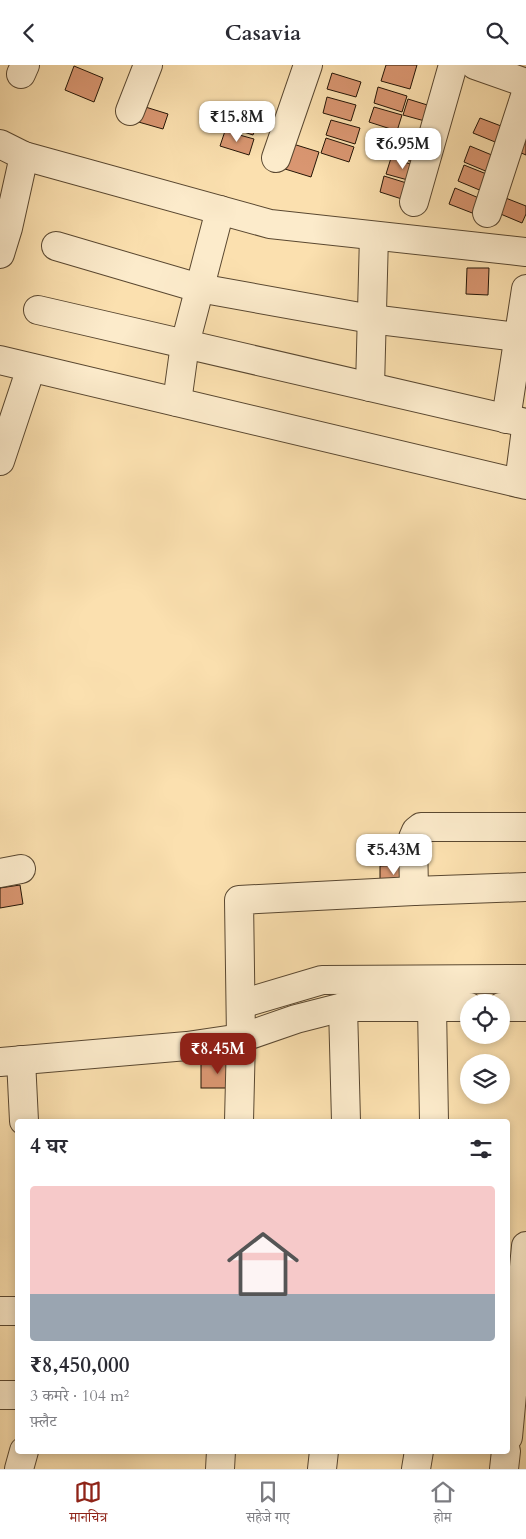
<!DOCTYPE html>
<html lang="hi">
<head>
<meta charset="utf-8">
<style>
	:root { --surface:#fff; --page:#f7f7f7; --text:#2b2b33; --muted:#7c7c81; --line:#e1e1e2; --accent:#8f2418 }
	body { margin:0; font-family:Cardo,"Noto Serif Devanagari",serif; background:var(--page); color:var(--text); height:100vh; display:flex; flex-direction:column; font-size:19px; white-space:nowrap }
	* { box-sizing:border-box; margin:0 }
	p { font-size:16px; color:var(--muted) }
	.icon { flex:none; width:28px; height:28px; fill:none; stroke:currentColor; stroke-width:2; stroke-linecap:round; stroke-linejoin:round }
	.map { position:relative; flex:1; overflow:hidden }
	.details { position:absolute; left:15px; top:1054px; width:495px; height:335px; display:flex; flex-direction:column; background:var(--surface); border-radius:5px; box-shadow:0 2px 8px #0003 }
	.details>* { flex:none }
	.fabs { position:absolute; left:460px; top:929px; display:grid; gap:10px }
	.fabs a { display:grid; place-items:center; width:50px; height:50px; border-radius:50%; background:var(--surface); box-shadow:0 2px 8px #0003; font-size:25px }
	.price { position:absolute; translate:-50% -42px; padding:0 11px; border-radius:10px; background:#fff; color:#222; font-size:16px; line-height:32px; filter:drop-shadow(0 1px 2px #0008) }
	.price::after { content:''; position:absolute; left:50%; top:30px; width:15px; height:11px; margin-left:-8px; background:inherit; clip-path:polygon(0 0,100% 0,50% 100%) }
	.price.selected { background:var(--accent); color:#fff }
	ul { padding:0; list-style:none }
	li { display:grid; align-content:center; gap:10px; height:265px; padding:0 15px }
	li span { display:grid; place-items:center; height:155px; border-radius:5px; color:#555 }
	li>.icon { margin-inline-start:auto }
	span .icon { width:90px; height:90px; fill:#fffc; stroke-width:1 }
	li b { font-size:21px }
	h2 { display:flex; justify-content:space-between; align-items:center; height:60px; padding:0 15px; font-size:21px }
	header { display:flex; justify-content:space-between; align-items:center; height:65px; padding:0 15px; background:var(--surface); font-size:22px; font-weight:600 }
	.dock { display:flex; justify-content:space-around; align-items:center; height:70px; border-top:1px solid var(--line); background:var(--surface); font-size:14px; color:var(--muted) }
	.dock a { display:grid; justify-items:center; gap:2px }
	.dock .selected { color:var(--accent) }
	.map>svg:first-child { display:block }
	.building { fill:#d99671; stroke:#251607 }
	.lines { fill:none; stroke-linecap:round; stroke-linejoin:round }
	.minor-casing { stroke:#5a4831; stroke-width:30 }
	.minor { stroke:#fcebcb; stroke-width:28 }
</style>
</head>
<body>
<header><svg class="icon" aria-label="back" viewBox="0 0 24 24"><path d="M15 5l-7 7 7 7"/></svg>Casavia<svg class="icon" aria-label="search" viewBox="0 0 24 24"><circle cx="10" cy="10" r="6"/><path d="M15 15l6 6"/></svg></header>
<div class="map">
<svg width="526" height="1404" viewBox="0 0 526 1404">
	<rect width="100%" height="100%" fill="#fbe0af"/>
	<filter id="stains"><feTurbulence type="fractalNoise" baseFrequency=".004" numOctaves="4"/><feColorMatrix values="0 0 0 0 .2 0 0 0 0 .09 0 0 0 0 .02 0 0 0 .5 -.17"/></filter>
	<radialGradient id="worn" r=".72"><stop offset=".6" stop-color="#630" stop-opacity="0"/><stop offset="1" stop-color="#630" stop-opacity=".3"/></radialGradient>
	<g class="building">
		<path d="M386,0H417L410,24L381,16Z"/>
		<path d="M74,1L103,13L94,37L65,25Z"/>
		<path d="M332,8L361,17L356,32L327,24Z"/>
		<path d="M378,22L407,31L402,47L374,38Z"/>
		<path d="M327,32L356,40L351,56L323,48Z"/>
		<path d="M408,34L437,43L432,58L403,50Z"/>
		<path d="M139,40L168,49L163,64L135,56Z"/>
		<path d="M374,42L402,50L397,66L369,57Z"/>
		<path d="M230,46L259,54L253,70L225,61Z"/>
		<path d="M480,53L509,64L505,81L473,68Z"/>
		<path d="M331,55L360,63L355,79L326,70Z"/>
		<path d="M225,66L254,74L249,90L220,81Z"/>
		<path d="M526,72V90L512,84Z"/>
		<path d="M326,73L354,82L349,97L321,88Z"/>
		<path d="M395,75L424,83L419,99L391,90Z"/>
		<path d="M293,79L319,87L311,112L285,104Z"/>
		<path d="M470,81L499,93L495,110L464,97Z"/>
		<path d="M391,93L420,102L415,117L386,109Z"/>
		<path d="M464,100L494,112L489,129L458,116Z"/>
		<path d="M384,111L413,120L408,136L380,127Z"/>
		<path d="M455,123L486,136L480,151L449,139Z"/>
		<path d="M498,130L526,141V149L522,158L491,145Z"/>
		<path d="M467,203H489L488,230L466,229Z"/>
		<path d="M408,800V821L380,822V801Z"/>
		<path d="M20,820L23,839L0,843V823Z"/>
		<rect x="201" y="998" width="33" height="25"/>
	</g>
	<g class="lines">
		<defs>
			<g id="minor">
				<path d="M475,0L526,18"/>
				<path d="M21,9L25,0"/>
				<path d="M130,46L148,0"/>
				<path d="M0,79L24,91L270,159L526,187"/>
				<path d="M276,93L308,0"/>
				<path d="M414,137L453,0"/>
				<path d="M487,148L526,28"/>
				<path d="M56,181L199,223L371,254L526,273"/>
				<path d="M0,189L8,163L24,91"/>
				<path d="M38,245L526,358"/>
				<path d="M0,295L526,420"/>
				<path d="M370,322L374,171"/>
				<path d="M177,337L185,279L220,145"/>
				<path d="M506,354L526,224"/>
				<path d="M0,396L31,303"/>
				<path d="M519,418L526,364"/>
				<path d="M0,808L21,804"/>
				<path d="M414,826L413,773L416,766L421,762H526"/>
				<path d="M241,939L322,915L526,914"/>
				<path d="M343,942L346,1056"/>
				<path d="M432,942L434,1056"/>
				<path d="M501,942H526"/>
				<path d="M21,995L24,1056"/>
				<path d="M0,997L187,981L241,973L296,954L343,942H469"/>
				<path d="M239,1056L241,973L239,835L414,826L526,822"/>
				<path d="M0,1246H18"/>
				<path d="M0,1330H18"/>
				<path d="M508,1372L526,1181"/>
				<path d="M19,1404L24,1386"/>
				<path d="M220,1404L221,1386"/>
				<path d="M322,1404L324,1386"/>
				<path d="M416,1404L419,1386"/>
				<path d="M504,1404L506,1386"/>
			</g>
		</defs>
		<use href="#minor" class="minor-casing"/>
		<use href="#minor" class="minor"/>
	</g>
	<rect width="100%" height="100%" filter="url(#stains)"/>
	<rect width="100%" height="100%" fill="url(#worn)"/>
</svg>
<div class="fabs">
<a><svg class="icon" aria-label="locate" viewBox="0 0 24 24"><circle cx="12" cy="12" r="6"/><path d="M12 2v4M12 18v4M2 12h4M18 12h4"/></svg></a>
<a><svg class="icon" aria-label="layers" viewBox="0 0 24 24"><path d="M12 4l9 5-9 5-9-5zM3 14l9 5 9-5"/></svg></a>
</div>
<b class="price" style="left:237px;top:78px">₹15.8M</b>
<b class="price" style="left:403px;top:105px">₹6.95M</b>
<b class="price" style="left:394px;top:811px">₹5.43M</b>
<b class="price selected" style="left:218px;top:1010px">₹8.45M</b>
<section class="details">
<h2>4 घर<svg class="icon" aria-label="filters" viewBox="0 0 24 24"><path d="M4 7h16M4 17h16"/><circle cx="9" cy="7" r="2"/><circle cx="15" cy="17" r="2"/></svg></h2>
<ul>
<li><span style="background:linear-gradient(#f6c9c9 70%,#9aa5b1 0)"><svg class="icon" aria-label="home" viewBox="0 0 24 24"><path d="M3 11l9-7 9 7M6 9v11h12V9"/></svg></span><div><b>₹8,450,000</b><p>3 कमरे · 104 m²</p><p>फ़्लैट</p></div></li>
</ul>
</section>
</div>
<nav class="dock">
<a class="selected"><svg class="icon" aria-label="map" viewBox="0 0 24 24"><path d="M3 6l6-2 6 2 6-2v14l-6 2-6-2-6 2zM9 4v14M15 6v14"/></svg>मानचित्र</a>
<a><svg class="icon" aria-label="saved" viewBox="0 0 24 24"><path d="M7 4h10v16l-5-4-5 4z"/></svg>सहेजे गए</a>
<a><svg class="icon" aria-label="home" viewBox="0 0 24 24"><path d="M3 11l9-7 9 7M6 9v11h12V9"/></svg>होम</a>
</nav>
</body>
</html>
